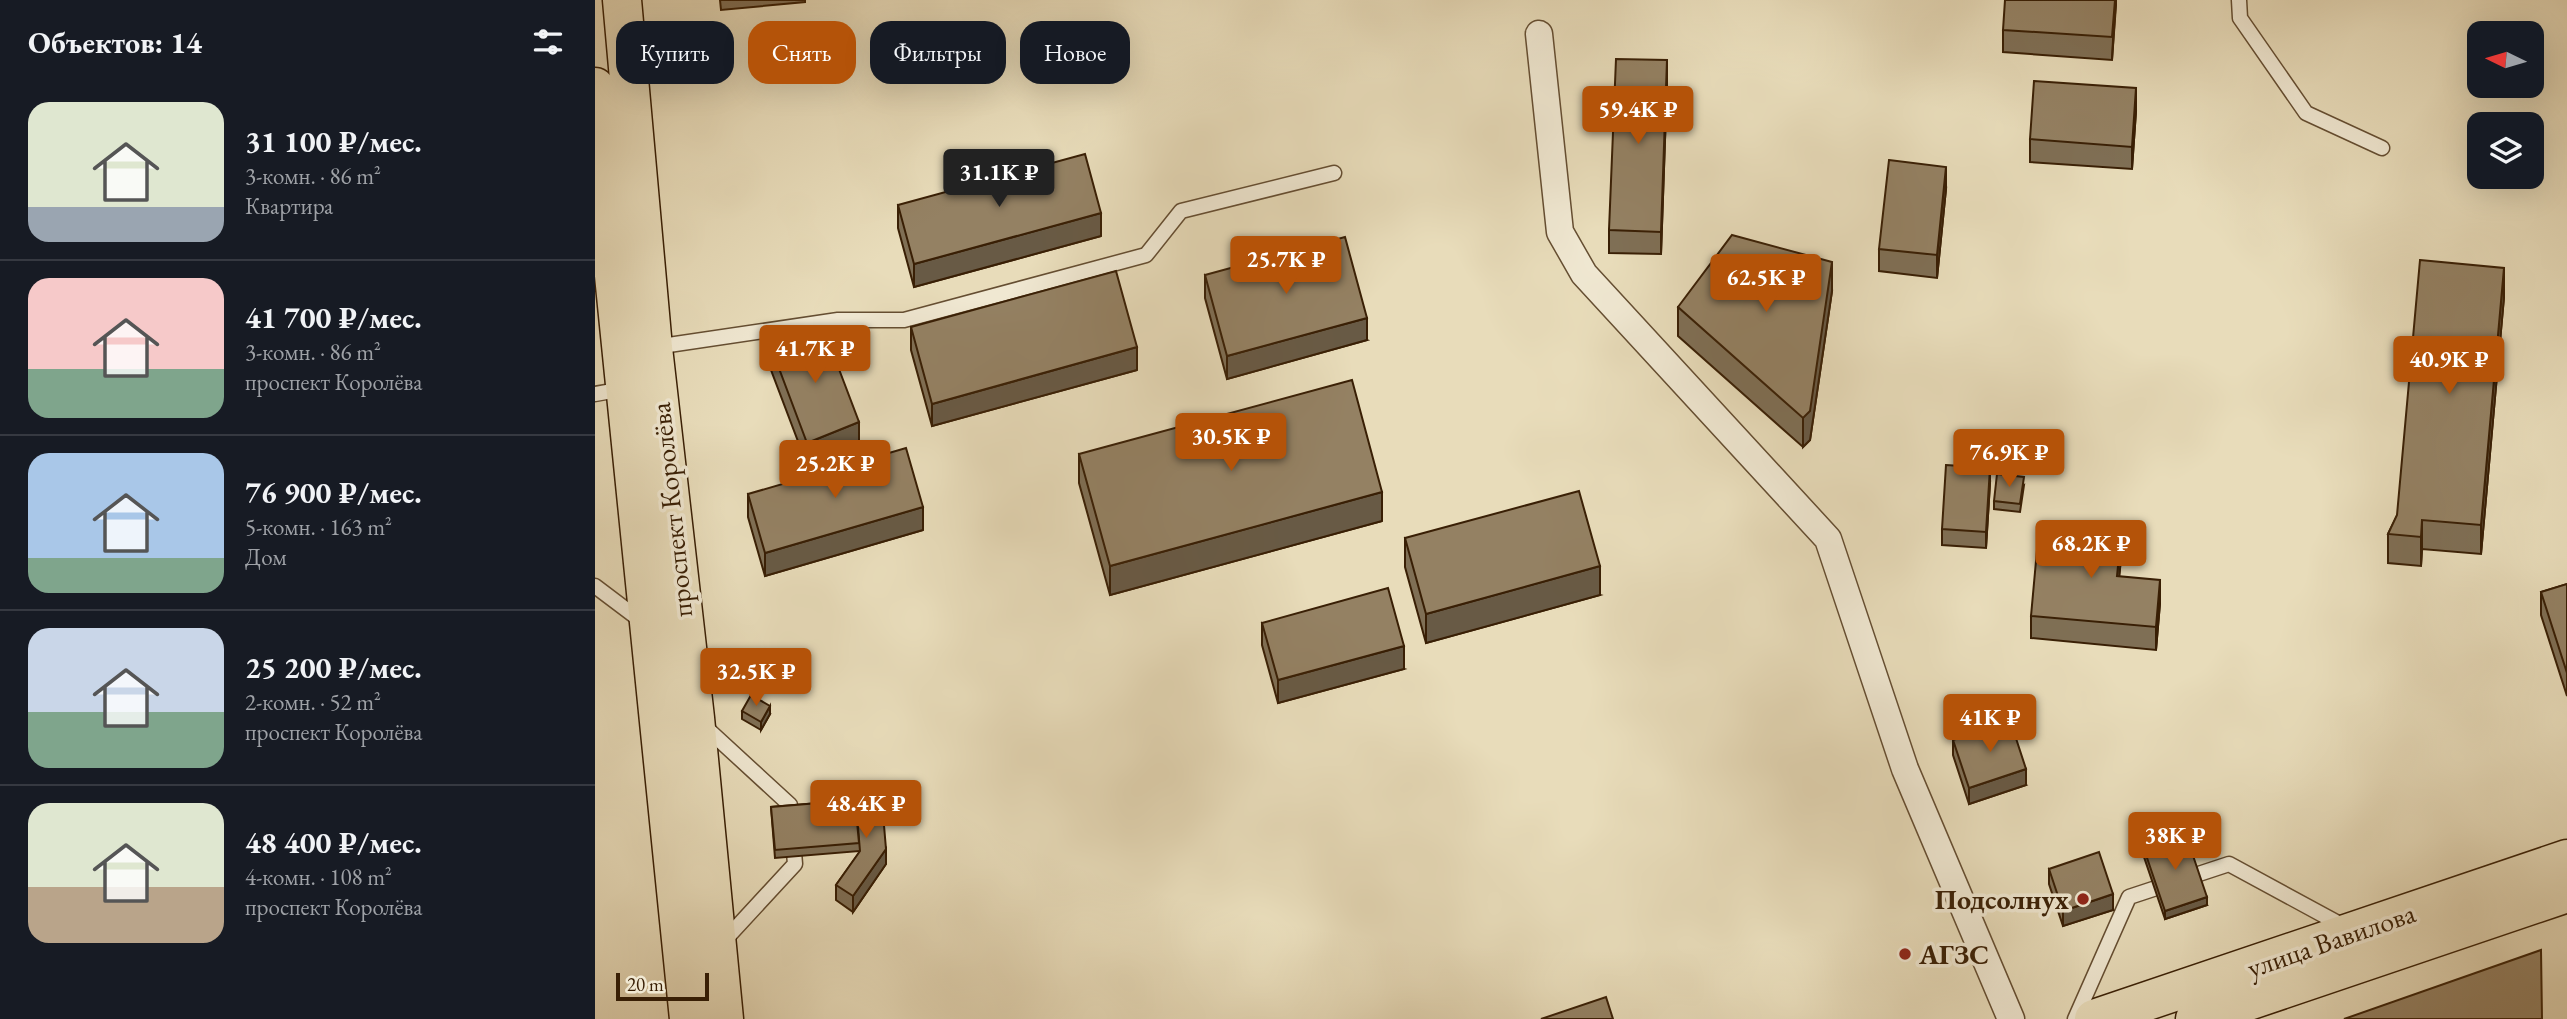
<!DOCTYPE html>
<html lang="ru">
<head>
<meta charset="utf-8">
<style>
	:root { --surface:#171b24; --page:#20242c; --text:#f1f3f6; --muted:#9ea1a6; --line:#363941; --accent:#b45309 }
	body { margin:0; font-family:"EB Garamond",serif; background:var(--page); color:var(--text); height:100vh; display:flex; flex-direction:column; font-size:26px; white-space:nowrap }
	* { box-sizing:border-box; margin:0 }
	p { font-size:23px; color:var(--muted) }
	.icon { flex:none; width:38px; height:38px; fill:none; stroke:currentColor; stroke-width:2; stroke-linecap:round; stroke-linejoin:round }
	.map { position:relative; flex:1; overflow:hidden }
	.drawer { display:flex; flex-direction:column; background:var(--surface); width:595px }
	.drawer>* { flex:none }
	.top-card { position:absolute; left:21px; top:21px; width:665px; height:63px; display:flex; gap:14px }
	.needle { width:46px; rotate:275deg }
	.fabs { position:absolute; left:1872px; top:21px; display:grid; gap:14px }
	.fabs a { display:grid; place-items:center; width:77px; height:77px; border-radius:14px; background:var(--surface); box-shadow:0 7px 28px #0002; font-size:35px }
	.scale { position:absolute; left:21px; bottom:18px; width:93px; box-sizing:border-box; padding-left:7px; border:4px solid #391f05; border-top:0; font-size:19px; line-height:24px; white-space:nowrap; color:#391f05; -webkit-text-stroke:5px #f0e8d2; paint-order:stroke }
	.price { position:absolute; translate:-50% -60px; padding:0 16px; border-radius:7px; background:var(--accent); color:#fff; font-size:23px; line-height:46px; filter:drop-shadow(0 2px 4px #0008) }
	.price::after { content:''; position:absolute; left:50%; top:42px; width:21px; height:16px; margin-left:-10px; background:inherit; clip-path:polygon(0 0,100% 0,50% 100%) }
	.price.active { background:#222; color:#fff }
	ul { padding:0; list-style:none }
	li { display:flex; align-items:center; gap:21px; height:175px; padding:0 28px }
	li+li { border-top:2px solid var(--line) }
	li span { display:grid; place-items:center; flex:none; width:196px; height:140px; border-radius:21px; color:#555 }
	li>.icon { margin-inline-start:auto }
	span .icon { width:84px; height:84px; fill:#fffc; stroke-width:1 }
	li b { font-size:30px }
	h2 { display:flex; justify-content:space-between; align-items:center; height:84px; padding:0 28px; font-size:30px }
	.chip { padding:0 24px; border-radius:21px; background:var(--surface); box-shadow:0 7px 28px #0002; font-size:24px; line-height:63px }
	.chip.active { background:var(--accent); color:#fff }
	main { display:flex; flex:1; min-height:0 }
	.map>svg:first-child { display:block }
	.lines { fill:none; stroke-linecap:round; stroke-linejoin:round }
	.service-casing { stroke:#654e32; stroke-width:17 }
	.minor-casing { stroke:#654e32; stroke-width:29 }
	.primary-casing { stroke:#391f05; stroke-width:41 }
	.service { stroke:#f0e8d2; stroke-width:14 }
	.minor { stroke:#f0e8d2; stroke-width:26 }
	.primary { stroke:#e8dcba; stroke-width:38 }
	.wall { fill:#7f6f55; stroke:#391f05; stroke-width:2 }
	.shaded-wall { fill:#685a45; stroke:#391f05; stroke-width:2 }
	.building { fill:#948163; stroke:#391f05; stroke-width:2 }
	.poi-dot { fill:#8f2418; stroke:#f0e8d2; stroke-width:2.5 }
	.labels { text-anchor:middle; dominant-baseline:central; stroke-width:7; stroke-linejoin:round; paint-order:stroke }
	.street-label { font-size:28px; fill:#391f05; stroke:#f0e8d2 }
	.poi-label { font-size:28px; font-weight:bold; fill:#391f05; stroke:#f0e8d2; text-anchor:end }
</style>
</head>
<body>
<main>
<section class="drawer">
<h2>Объектов: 14<svg class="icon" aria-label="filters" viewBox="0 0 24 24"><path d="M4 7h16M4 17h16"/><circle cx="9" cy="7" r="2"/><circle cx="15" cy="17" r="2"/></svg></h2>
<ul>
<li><span style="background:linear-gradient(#dfe7d0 75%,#9aa5b1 0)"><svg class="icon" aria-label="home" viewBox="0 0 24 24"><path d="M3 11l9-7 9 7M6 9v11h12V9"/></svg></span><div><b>31 100 ₽/мес.</b><p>3-комн. · 86 m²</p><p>Квартира</p></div></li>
<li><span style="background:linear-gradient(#f6c9c9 65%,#7fa58c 0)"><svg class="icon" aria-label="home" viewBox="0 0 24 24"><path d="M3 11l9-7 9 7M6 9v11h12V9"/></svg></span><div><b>41 700 ₽/мес.</b><p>3-комн. · 86 m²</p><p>проспект Королёва</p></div></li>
<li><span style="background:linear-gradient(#a9c7e8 75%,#7fa58c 0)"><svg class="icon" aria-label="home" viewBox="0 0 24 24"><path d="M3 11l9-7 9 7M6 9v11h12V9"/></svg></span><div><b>76 900 ₽/мес.</b><p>5-комн. · 163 m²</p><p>Дом</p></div></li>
<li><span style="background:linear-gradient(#c9d6e8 60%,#7fa58c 0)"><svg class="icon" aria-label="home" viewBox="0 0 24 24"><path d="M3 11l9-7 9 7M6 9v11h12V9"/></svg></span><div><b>25 200 ₽/мес.</b><p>2-комн. · 52 m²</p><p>проспект Королёва</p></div></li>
<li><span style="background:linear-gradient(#dfe7d0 60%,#b9a48a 0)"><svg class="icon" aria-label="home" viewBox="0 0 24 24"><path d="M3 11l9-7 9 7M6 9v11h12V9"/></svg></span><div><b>48 400 ₽/мес.</b><p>4-комн. · 108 m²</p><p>проспект Королёва</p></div></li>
</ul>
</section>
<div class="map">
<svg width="1972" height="1019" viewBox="0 0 1972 1019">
	<rect width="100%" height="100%" fill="#e8dcba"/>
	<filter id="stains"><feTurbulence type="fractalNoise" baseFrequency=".00286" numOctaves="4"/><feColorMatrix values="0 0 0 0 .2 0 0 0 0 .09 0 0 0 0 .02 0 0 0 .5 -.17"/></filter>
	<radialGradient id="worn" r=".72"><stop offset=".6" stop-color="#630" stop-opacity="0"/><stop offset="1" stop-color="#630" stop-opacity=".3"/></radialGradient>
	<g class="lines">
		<defs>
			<g id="service">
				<path d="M1644,0L1645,18L1711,113L1787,148"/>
				<path d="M60,347L243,320H309L551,255L586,211L739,173"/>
				<path d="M0,394L28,389"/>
				<path d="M0,586L49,623"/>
				<path d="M108,725L195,805L200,864L128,942"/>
				<path d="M1480,1019L1534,897L1634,864L1752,928"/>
			</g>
			<path id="minor" d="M944,34L965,232L989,274L1233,539L1310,769L1416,1019"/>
			<g id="primary">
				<path d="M27,0L58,348L100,718L129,1019"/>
				<path d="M0,87L94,1019"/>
				<path d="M1499,1019L1972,859"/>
				<path d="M1600,1019L1972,893"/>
			</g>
		</defs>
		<use href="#service" class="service-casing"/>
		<use href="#minor" class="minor-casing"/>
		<use href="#primary" class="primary-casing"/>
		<use href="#service" class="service"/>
		<use href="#minor" class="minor"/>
		<use href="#primary" class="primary"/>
	</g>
	<g class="wall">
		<path d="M125,0H210V2L126,10Z"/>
		<path d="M1521,0L1517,60L1408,52V30Z"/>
		<path d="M1072,83L1066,254L1014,253V230Z"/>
		<path d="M1541,111L1537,169L1435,162V139Z"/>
		<path d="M1351,189L1342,278L1284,271V249Z"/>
		<path d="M303,205L506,236L319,287L303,228Z"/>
		<path d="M610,275L772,340L632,379L610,298Z"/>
		<path d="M1237,291L1215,440L1208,447L1083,336V307Z"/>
		<path d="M1909,297L1886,554L1827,549L1826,566L1793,563V534Z"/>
		<path d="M316,327L542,370L337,426L316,350Z"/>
		<path d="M176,347L264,445L212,465L176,370Z"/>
		<path d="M484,454L787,521L515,595L484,483Z"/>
		<path d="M1395,483L1391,548L1347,545V529Z"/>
		<path d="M1429,485L1425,512L1399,509V501Z"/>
		<path d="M153,494L328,530L170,576L153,517Z"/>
		<path d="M810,538L1005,595L831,643L810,567Z"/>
		<path d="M1471,541L1527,549L1524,577L1565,603L1561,650L1436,638V616Z"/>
		<path d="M1972,584V696L1946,615V592Z"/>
		<path d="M667,623L809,669L683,703L667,645Z"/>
		<path d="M147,711L175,714L166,730L147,719Z"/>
		<path d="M1358,740L1431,785L1374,804L1358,755Z"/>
		<path d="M260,792L291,864L258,912L241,900V885L264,853V851L180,858L176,807L260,800Z"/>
		<path d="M1548,846L1612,905L1570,919L1548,854Z"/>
		<path d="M1454,869L1518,910L1468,926L1454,884Z"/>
	</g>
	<g class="shaded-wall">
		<path d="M1520,0H1521V5L1517,60Z"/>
		<path d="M1072,60V83L1066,254V232Z"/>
		<path d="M1541,88V111L1537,169V147Z"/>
		<path d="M1351,167V189L1342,278V255Z"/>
		<path d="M506,213V236L319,287V264Z"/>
		<path d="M1237,262V291L1215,440L1208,447V418Z"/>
		<path d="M1909,268V297L1886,554V525Z"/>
		<path d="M772,318V340L632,379V356Z"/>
		<path d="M542,347V370L337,426V404Z"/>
		<path d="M264,422V445L212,465V443Z"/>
		<path d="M1395,468V483L1391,548V532Z"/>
		<path d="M787,492V521L515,595V566Z"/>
		<path d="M328,507V530L170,576V553Z"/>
		<path d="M1827,520V549L1826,566V537Z"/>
		<path d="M1527,526V549L1522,599V576Z"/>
		<path d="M1005,566V595L831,643V614Z"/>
		<path d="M1565,580V603L1561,650V627Z"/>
		<path d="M809,646V669L683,703V680Z"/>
		<path d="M175,706V714L166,730V722Z"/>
		<path d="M1431,769V785L1374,804V788Z"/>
		<path d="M291,849V864L258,912V896Z"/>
		<path d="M1518,894V910L1468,926V911Z"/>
		<path d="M1612,897V905L1570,919V911Z"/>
	</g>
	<g class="building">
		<path d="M1410,0H1520L1517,37L1408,30Z"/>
		<path d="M1021,59L1072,60L1066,232L1014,230Z"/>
		<path d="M1439,81L1541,88L1537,147L1435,139Z"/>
		<path d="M490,154L506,213L319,264L303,205Z"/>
		<path d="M1294,160L1351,167L1342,255L1284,249Z"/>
		<path d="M1137,235L1237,262L1215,411L1208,418L1083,307Z"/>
		<path d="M750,237L772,318L632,356L610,275Z"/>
		<path d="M1825,260L1909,268L1886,525L1827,520L1826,537L1793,534L1802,515Z"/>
		<path d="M521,271L542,347L337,404L316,327Z"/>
		<path d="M228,327L264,422L212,443L176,347Z"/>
		<path d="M757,380L787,492L515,566L484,454Z"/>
		<path d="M311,448L328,507L170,553L153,494Z"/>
		<path d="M1351,465L1395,468L1391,532L1347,529Z"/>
		<path d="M1402,474L1429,477L1425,504L1399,501Z"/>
		<path d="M984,491L1005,566L831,614L810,538Z"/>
		<path d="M1473,521L1527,526L1522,576L1565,580L1561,627L1436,616L1443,539L1471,541Z"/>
		<path d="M1972,584V673L1946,592Z"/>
		<path d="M793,588L809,646L683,680L667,623Z"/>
		<path d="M156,695L175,706L166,722L147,711Z"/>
		<path d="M1415,720L1431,769L1374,788L1358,740Z"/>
		<path d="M286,790L291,849L258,896L241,885L265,851L260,792Z"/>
		<path d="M260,800L264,843L180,850L176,807Z"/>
		<path d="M1590,832L1612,897L1570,911L1548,846Z"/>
		<path d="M1504,852L1518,894L1468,911L1454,869Z"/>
		<path d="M1946,950L1947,1019H1749Z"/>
		<path d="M1011,997L1018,1019H946Z"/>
	</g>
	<g class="poi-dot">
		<circle cx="1488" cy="899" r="7"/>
		<circle cx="1310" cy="954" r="7"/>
	</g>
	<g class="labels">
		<g class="street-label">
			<text transform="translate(76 510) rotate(-96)">проспект Королёва</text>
			<text transform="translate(1736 940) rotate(-19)">улица Вавилова</text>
		</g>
		<g class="poi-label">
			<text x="1474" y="899">Подсолнух</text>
			<text x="1324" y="954" text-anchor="start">АГЗС</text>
		</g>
	</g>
	<rect width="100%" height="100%" filter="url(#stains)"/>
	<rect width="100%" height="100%" fill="url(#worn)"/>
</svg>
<div class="fabs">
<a><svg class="needle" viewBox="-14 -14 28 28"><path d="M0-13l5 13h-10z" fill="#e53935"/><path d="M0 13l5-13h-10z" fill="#9ea1a6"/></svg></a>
<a><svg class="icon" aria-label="layers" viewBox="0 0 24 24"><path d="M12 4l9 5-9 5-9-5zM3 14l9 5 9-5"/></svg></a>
</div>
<div class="scale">20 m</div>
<b class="price" style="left:1043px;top:146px">59.4K ₽</b>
<b class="price active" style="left:404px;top:209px">31.1K ₽</b>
<b class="price" style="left:691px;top:296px">25.7K ₽</b>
<b class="price" style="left:1171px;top:314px">62.5K ₽</b>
<b class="price" style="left:220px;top:385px">41.7K ₽</b>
<b class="price" style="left:1854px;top:396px">40.9K ₽</b>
<b class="price" style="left:636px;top:473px">30.5K ₽</b>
<b class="price" style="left:1414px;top:489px">76.9K ₽</b>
<b class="price" style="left:240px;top:500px">25.2K ₽</b>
<b class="price" style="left:1496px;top:580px">68.2K ₽</b>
<b class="price" style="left:161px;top:708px">32.5K ₽</b>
<b class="price" style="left:1395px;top:754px">41K ₽</b>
<b class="price" style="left:271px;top:840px">48.4K ₽</b>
<b class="price" style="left:1580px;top:872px">38K ₽</b>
<div class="top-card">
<a class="chip">Купить</a>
<a class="chip active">Снять</a>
<a class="chip">Фильтры</a>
<a class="chip">Новое</a>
</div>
</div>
</main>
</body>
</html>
